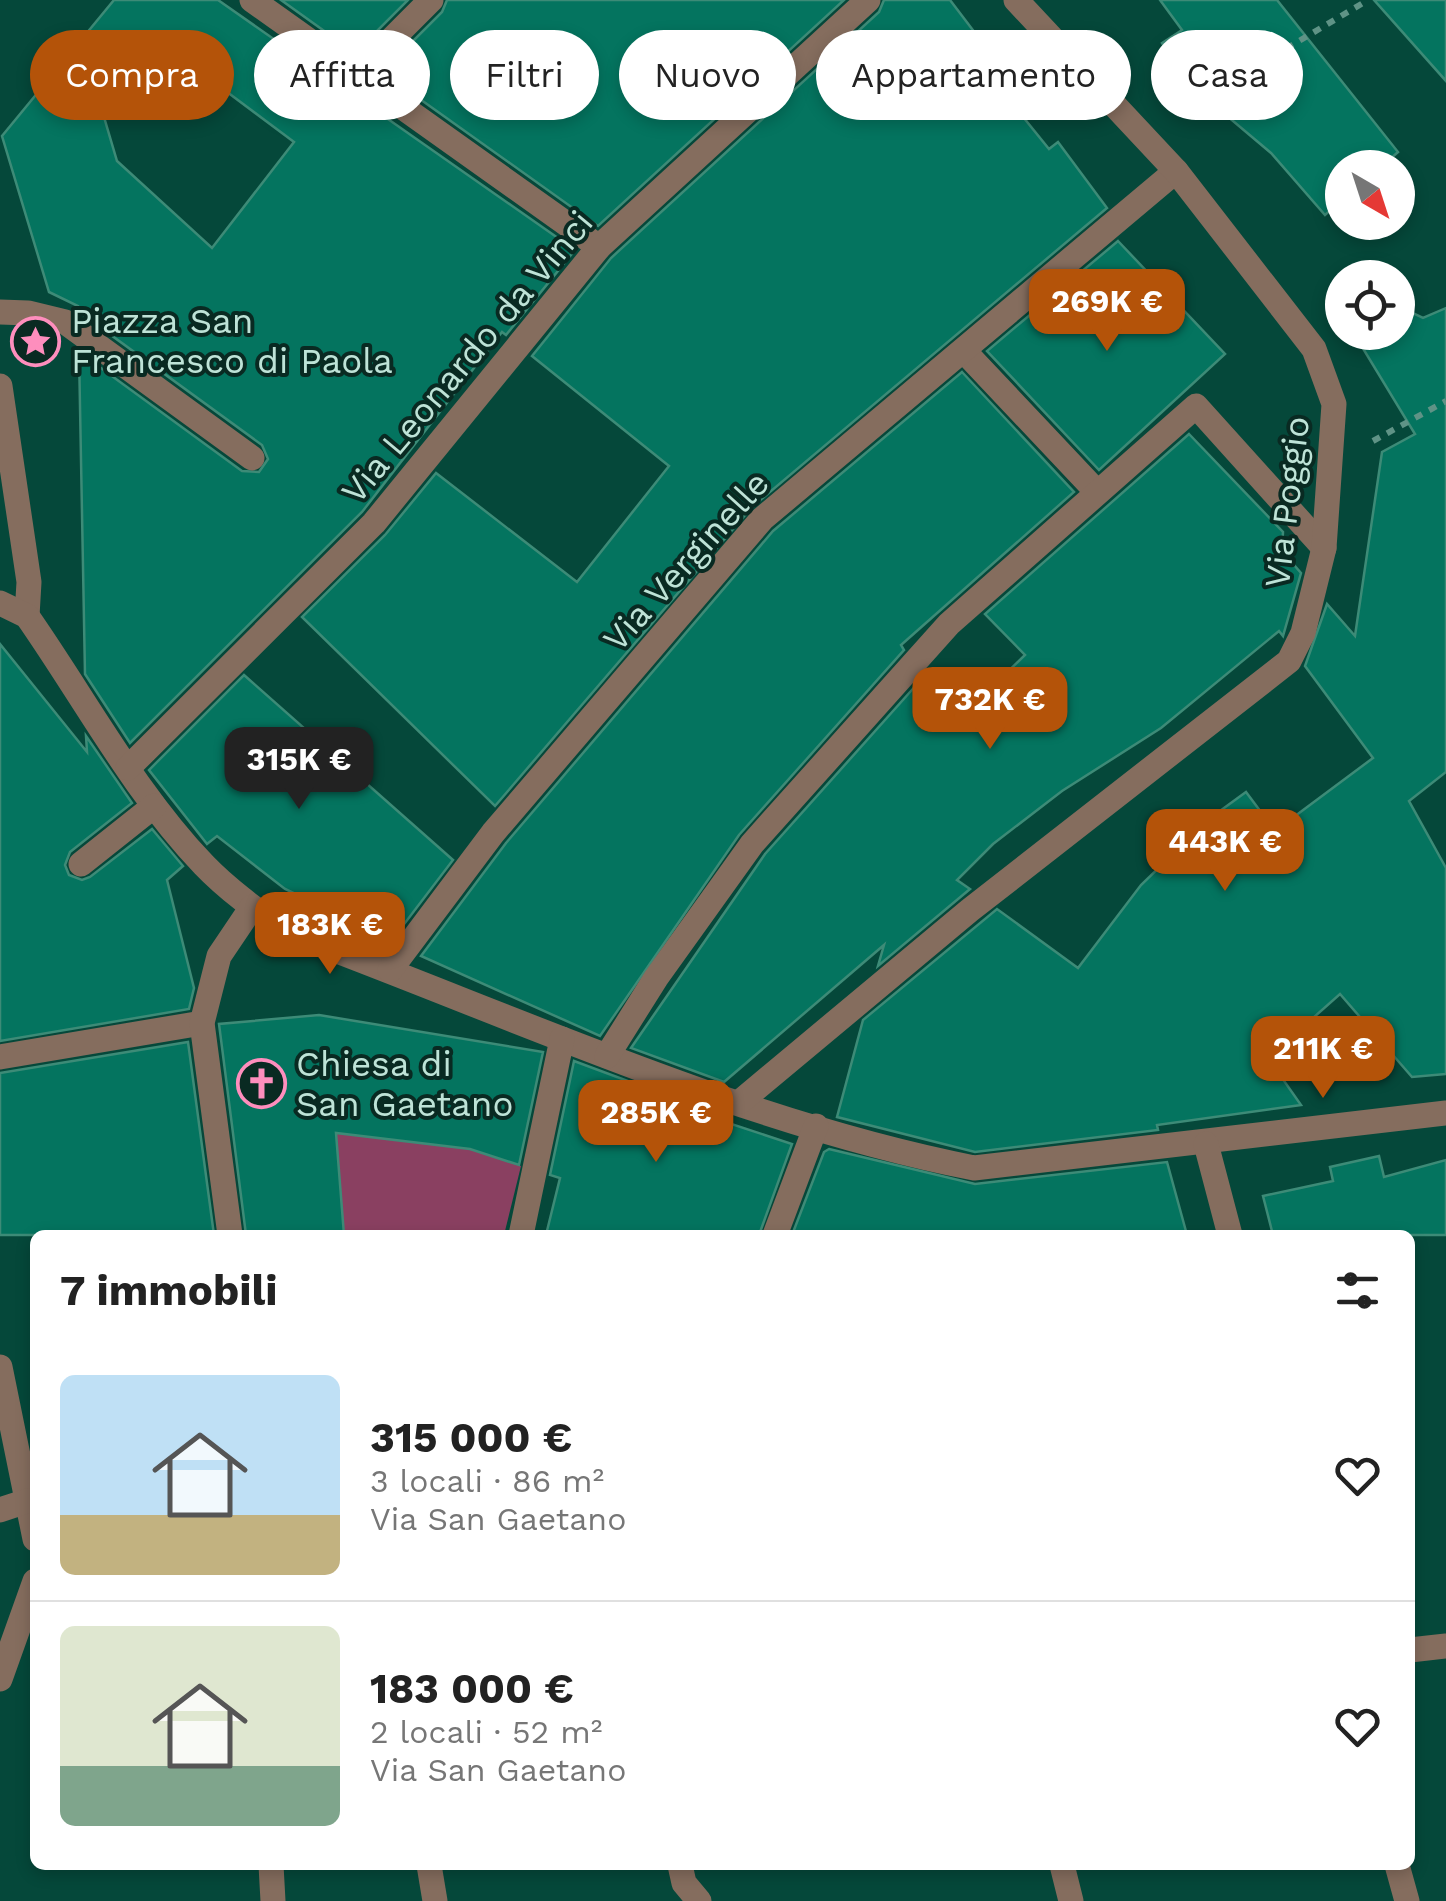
<!DOCTYPE html>
<html lang="it">
<head>
<meta charset="utf-8">
<style>
	:root { --surface:#fff; --page:#f2f2f2; --text:#222; --muted:#767676; --line:#e0e0e0; --accent:#b45309 }
	body { margin:0; font-family:"Work Sans",sans-serif; background:var(--page); color:var(--text); height:100vh; display:flex; flex-direction:column; font-size:38px; white-space:nowrap }
	* { box-sizing:border-box; margin:0 }
	p { font-size:32px; color:var(--muted) }
	.icon { flex:none; width:55px; height:55px; fill:none; stroke:currentColor; stroke-width:2; stroke-linecap:round; stroke-linejoin:round }
	.map { position:relative; flex:1; overflow:hidden }
	.side { position:absolute; left:30px; top:1230px; width:1385px; height:640px; display:flex; flex-direction:column; background:var(--surface); border-radius:15px; box-shadow:0 5px 15px #0003 }
	.side>* { flex:none }
	.hud { position:absolute; left:30px; top:30px; width:1388px; height:90px; display:flex; gap:20px }
	.needle { width:65px; rotate:141deg }
	.tools { position:absolute; left:1325px; top:150px; display:grid; gap:20px }
	.tools a { display:grid; place-items:center; width:90px; height:90px; border-radius:50%; background:var(--surface); box-shadow:0 5px 15px #0003; font-size:50px }
	.price { position:absolute; translate:-50% -85px; padding:0 22px; border-radius:20px; background:var(--accent); color:#fff; font-size:32px; line-height:65px; filter:drop-shadow(0 2px 5px #0008) }
	.price::after { content:''; position:absolute; left:50%; top:60px; width:30px; height:22px; margin-left:-15px; background:inherit; clip-path:polygon(0 0,100% 0,50% 100%) }
	.price.current { background:#222; color:#fff }
	ul { padding:0; list-style:none }
	li { display:flex; align-items:center; gap:30px; height:250px; padding:0 30px }
	li+li { border-top:2px solid var(--line) }
	li span { display:grid; place-items:center; flex:none; width:280px; height:200px; border-radius:15px; color:#555 }
	li>.icon { margin-inline-start:auto }
	span .icon { width:120px; height:120px; fill:#fffc; stroke-width:1 }
	li b { font-size:42px }
	h2 { display:flex; justify-content:space-between; align-items:center; height:120px; padding:0 30px; font-size:42px }
	.chip { padding:0 35px; border-radius:45px; background:var(--surface); box-shadow:0 5px 15px #0003; font-size:35px; line-height:90px }
	.chip.current { background:var(--accent); color:#fff }
	.map>svg:first-child { display:block }
	.green { fill:#8a4061 }
	.building { fill:#04745f; stroke:#3d8b77; stroke-width:2.5; fill-rule:evenodd }
	.lines { fill:none; stroke-linecap:round; stroke-linejoin:round }
	.path { stroke:#5f9386; stroke-width:6; stroke-dasharray:8 8; stroke-linecap:butt }
	.minor { stroke:#856d5e; stroke-width:25 }
	.labels { text-anchor:middle; dominant-baseline:central; stroke-width:8; stroke-linejoin:round; paint-order:stroke }
	.poi-label { font-size:35px; fill:#bee3d7; stroke:#092a22; text-anchor:start }
	.street-label { font-size:35px; fill:#bee3d7; stroke:#092a22 }
</style>
</head>
<body>
<div class="map">
<svg width="1446" height="1901" viewBox="0 0 1446 1901">
	<rect width="100%" height="100%" fill="#05483a"/>
	<path class="green" d="M420,1098L413,1142L470,1149L521,1166L504,1235H344L335,1116Z"/>
	<g class="building">
		<path d="M114,0H218L575,250L506,335L502,332L362,512L130,743L85,674L79,352L242,471L259,472L268,459L262,445L78,311V306L49,292L2,136ZM199,71L294,142L212,248L117,161L104,117L166,81L184,94Z"/>
		<path d="M281,0H408L355,53Z"/>
		<path d="M447,0H844L598,226L382,72L442,12Z"/>
		<path d="M884,0H950L1004,71L993,80L1049,149L1058,142L1107,208L752,507L495,806L302,617L385,535L436,473L577,582L669,466L532,356L611,258L879,12Z"/>
		<path d="M1160,0H1277L1398,152L1380,168H1342V200L1325,215L1271,153L1189,84L1162,43L1182,30Z"/>
		<path d="M1374,0H1446V81Z"/>
		<path d="M1118,241L1225,354L1099,470L987,351Z"/>
		<path d="M1398,306L1423,318L1446,308V772L1409,801L1446,868V1074L1412,1077L1340,994L1268,1058L1301,1105L1157,1125L1158,1130L975,1152L837,1117L863,1020L997,909L1078,968L1141,885L1209,819L1246,792L1275,831L1373,758L1305,666L1327,604L1355,636L1382,452L1415,434L1353,332H1398Z"/>
		<path d="M962,372L1074,492L901,645L904,650L739,835L600,1036L421,956L506,843L773,531Z"/>
		<path d="M1189,434L1283,532L1282,551L1301,573L1283,636L1279,631L1161,728L1062,791L993,844L957,880L970,889L878,966L884,945L724,1082L631,1048L765,854L919,682L957,721L1025,655L985,614Z"/>
		<path d="M0,644L87,752L86,736L132,803L70,852L65,865L69,875L82,880L90,877L152,829L183,866L167,880L194,988L189,1009L0,1041Z"/>
		<path d="M244,675L453,860L392,940L285,889L217,836L207,844L149,770Z"/>
		<path d="M319,1015L543,1052L519,1165L470,1149L336,1133L344,1235H246L219,1024Z"/>
		<path d="M188,1042L214,1235H0V1073Z"/>
		<path d="M574,1061L695,1106L689,1110L792,1144L759,1235H546L560,1178L550,1175Z"/>
		<path d="M829,1149L975,1184L1167,1162L1187,1235H792L824,1152Z"/>
		<path d="M1379,1156L1384,1177L1446,1160V1235H1273L1263,1196L1333,1181L1330,1167Z"/>
	</g>
	<g class="lines">
		<g class="path">
			<path d="M1176,114L1368,0"/>
			<path d="M1373,441L1446,401"/>
		</g>
		<g class="minor">
			<path d="M252,0L599,247"/>
			<path d="M357,74L431,0"/>
			<path d="M0,312L28,313L65,322L252,458"/>
			<path d="M964,351L1097,492"/>
			<path d="M0,386L29,582L27,616"/>
			<path d="M0,603L27,616C85,699 134,792 204,865C229,891 259,912 287,932C511,1015 740,1122 974,1168L1446,1113"/>
			<path d="M128,768L374,523L599,247L868,0"/>
			<path d="M81,864L154,806"/>
			<path d="M390,970L493,833L762,519L1176,171"/>
			<path d="M607,1056L656,978L752,844L949,624L1196,406L1324,548"/>
			<path d="M0,1057L202,1023"/>
			<path d="M741,1101L970,910L1289,661L1303,633L1324,548L1334,404L1314,349L1176,171L1016,0"/>
			<path d="M1206,1144L1230,1235"/>
			<path d="M230,1235L202,1023L219,956L252,907"/>
			<path d="M521,1235L562,1039"/>
			<path d="M775,1235L816,1126"/>
			<path d="M0,1367L35,1539"/>
			<path d="M0,1510L27,1501"/>
			<path d="M1410,1650L1446,1646"/>
			<path d="M0,1679L35,1581"/>
			<path d="M271,1865L273,1901"/>
			<path d="M429,1865L435,1901"/>
			<path d="M680,1865L684,1883L699,1901"/>
			<path d="M1062,1865L1071,1901"/>
			<path d="M1397,1865L1407,1901"/>
		</g>
	</g>
	<defs>
		<symbol id="sight-ring" viewBox="-11 -11 22 22"><circle r="9.5" fill="#092a22" stroke="#fe8ebd" stroke-width="1.5"/><path d="M0-6L1.8-2.2L6-1.7L2.9 1.2L3.7 5.4L0 3.3L-3.7 5.4L-2.9 1.2L-6-1.7L-1.8-2.2Z" fill="#fe8ebd"/></symbol>
		<symbol id="church-ring" viewBox="-11 -11 22 22"><circle r="9.5" fill="#092a22" stroke="#fe8ebd" stroke-width="1.5"/><path d="M-1.2-6h2.4v3.5h3.3v2.4h-3.3V6h-2.4V-.1h-3.3v-2.4h3.3Z" fill="#fe8ebd"/></symbol>
	</defs>
	<g fill-rule="evenodd">
		<use href="#sight-ring" x="8" y="314" width="55" height="55"/>
		<use href="#church-ring" x="234" y="1056" width="55" height="55"/>
	</g>
	<g class="labels">
		<g class="poi-label">
			<text x="71" y="321">Piazza San<tspan x="71" dy="40">Francesco di Paola</tspan></text>
			<text x="296" y="1064">Chiesa di<tspan x="296" dy="40">San Gaetano</tspan></text>
		</g>
		<g class="street-label">
			<text transform="translate(467 357) rotate(-50)">Via Leonardo da Vinci</text>
			<text transform="translate(1287 502) rotate(-83)">Via Poggio</text>
			<text transform="translate(686 561) rotate(-48)">Via Verginelle</text>
		</g>
	</g>
</svg>
<div class="tools">
<a><svg class="needle" viewBox="-14 -14 28 28"><path d="M0-13l5 13h-10z" fill="#e53935"/><path d="M0 13l5-13h-10z" fill="#767676"/></svg></a>
<a><svg class="icon" aria-label="locate" viewBox="0 0 24 24"><circle cx="12" cy="12" r="6"/><path d="M12 2v4M12 18v4M2 12h4M18 12h4"/></svg></a>
</div>
<b class="price" style="left:1107px;top:354px">269K €</b>
<b class="price" style="left:990px;top:752px">732K €</b>
<b class="price current" style="left:299px;top:812px">315K €</b>
<b class="price" style="left:1225px;top:894px">443K €</b>
<b class="price" style="left:330px;top:977px">183K €</b>
<b class="price" style="left:1323px;top:1101px">211K €</b>
<b class="price" style="left:656px;top:1165px">285K €</b>
<div class="hud">
<a class="chip current">Compra</a>
<a class="chip">Affitta</a>
<a class="chip">Filtri</a>
<a class="chip">Nuovo</a>
<a class="chip">Appartamento</a>
<a class="chip">Casa</a>
</div>
<section class="side">
<h2>7 immobili<svg class="icon" aria-label="filters" viewBox="0 0 24 24"><path d="M4 7h16M4 17h16"/><circle cx="9" cy="7" r="2"/><circle cx="15" cy="17" r="2"/></svg></h2>
<ul>
<li><span style="background:linear-gradient(#bfe0f5 70%,#c2b280 0)"><svg class="icon" aria-label="home" viewBox="0 0 24 24"><path d="M3 11l9-7 9 7M6 9v11h12V9"/></svg></span><div><b>315 000 €</b><p>3 locali · 86 m²</p><p>Via San Gaetano</p></div><svg class="icon" aria-label="heart" viewBox="0 0 24 24"><path d="M12 20l-8-8c-3-5 5-10 8-4 3-6 11-1 8 4z"/></svg></li>
<li><span style="background:linear-gradient(#dfe7d0 70%,#7fa58c 0)"><svg class="icon" aria-label="home" viewBox="0 0 24 24"><path d="M3 11l9-7 9 7M6 9v11h12V9"/></svg></span><div><b>183 000 €</b><p>2 locali · 52 m²</p><p>Via San Gaetano</p></div><svg class="icon" aria-label="heart" viewBox="0 0 24 24"><path d="M12 20l-8-8c-3-5 5-10 8-4 3-6 11-1 8 4z"/></svg></li>
</ul>
</section>
</div>
</body>
</html>
